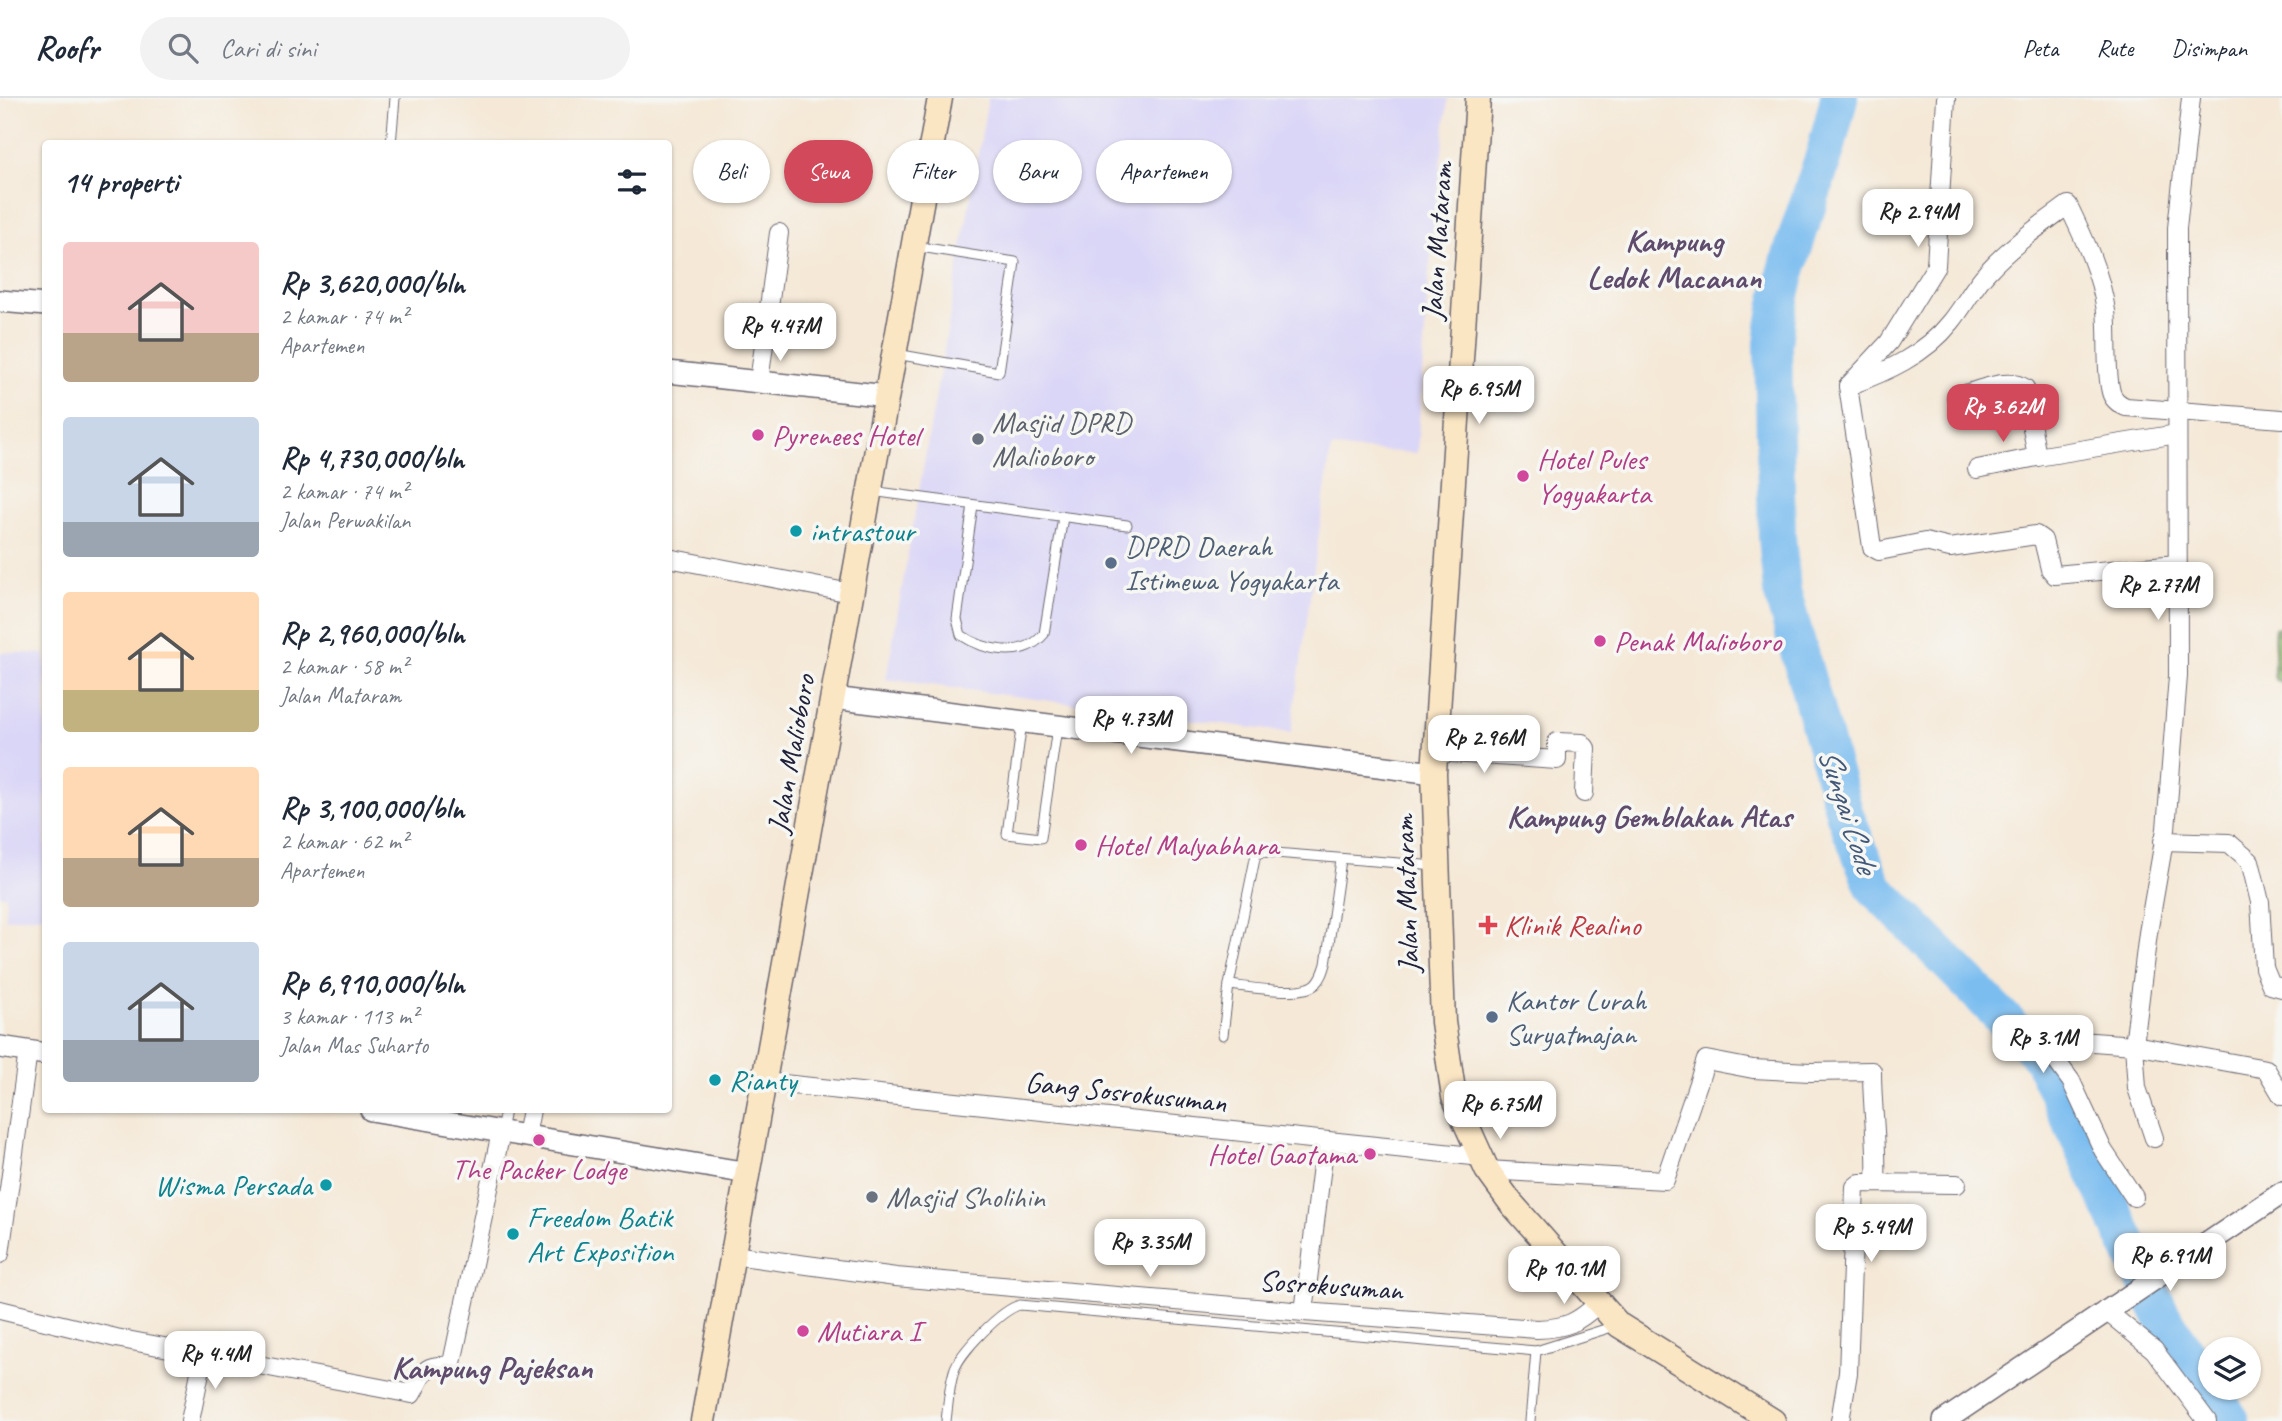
<!DOCTYPE html>
<html lang="id">
<head>
<meta charset="utf-8">
<style>
	:root { --surface:#fff; --page:#f2f2f3; --text:#1f2937; --muted:#747a83; --line:#e0e1e3; --accent:#d1495b }
	body { margin:0; font-family:Caveat,sans-serif; background:var(--page); color:var(--text); height:100vh; display:flex; flex-direction:column; font-size:26px; white-space:nowrap }
	* { box-sizing:border-box; margin:0 }
	p { font-size:23px; color:var(--muted) }
	.icon { flex:none; width:38px; height:38px; fill:none; stroke:currentColor; stroke-width:2; stroke-linecap:round; stroke-linejoin:round }
	.map { position:relative; flex:1; overflow:hidden }
	.sheet { position:absolute; left:42px; top:42px; width:630px; height:973px; display:flex; flex-direction:column; background:var(--surface); border-radius:7px; box-shadow:0 2px 5px #0004 }
	.sheet>* { flex:none }
	.banner { position:absolute; left:693px; top:42px; width:665px; height:63px; display:flex; gap:14px }
	.tools { position:absolute; left:2198px; top:1239px; display:grid; gap:14px }
	.tools a { display:grid; place-items:center; width:63px; height:63px; border-radius:50%; background:var(--surface); box-shadow:0 2px 5px #0004; font-size:35px }
	.price { position:absolute; translate:-50% -60px; padding:0 16px; border-radius:14px; background:#fff; color:#222; font-size:23px; line-height:46px; filter:drop-shadow(0 2px 4px #0008) }
	.price::after { content:''; position:absolute; left:50%; top:42px; width:21px; height:16px; margin-left:-10px; background:inherit; clip-path:polygon(0 0,100% 0,50% 100%) }
	.price.selected { background:var(--accent); color:#fff }
	ul { padding:0; list-style:none }
	li { display:flex; align-items:center; gap:21px; height:175px; padding:0 21px }
	li span { display:grid; place-items:center; flex:none; width:196px; height:140px; border-radius:7px; color:#555 }
	li>.icon { margin-inline-start:auto }
	span .icon { width:84px; height:84px; fill:#fffc; stroke-width:1 }
	li b { font-size:30px }
	h2 { display:flex; justify-content:space-between; align-items:center; height:84px; padding:0 21px; font-size:30px }
	.tag { padding:0 24px; border-radius:32px; background:var(--surface); box-shadow:0 2px 5px #0004; font-size:24px; line-height:63px }
	.tag.selected { background:var(--accent); color:#fff }
	header { display:flex; align-items:center; gap:42px; box-sizing:border-box; height:98px; padding:0 35px; background:var(--surface); border-bottom:2px solid var(--line) }
	header strong { font-size:33px }
	nav { display:flex; gap:38px; margin-inline-start:auto; font-size:24px }
	.search { width:490px; height:63px; background:var(--page); display:flex; align-items:center; gap:18px; box-sizing:border-box; padding:0 24px; border-radius:38px; color:var(--muted); font-size:26px }
	.map>svg:first-child { display:block }
	.built { fill:#dad6f7 }
	.forest { fill:url(#forest-firs); stroke:#576a52; stroke-width:2 }
	.lines { fill:none; stroke-linecap:round; stroke-linejoin:round }
	.river { stroke:#7bbdf0; stroke-width:38 }
	.service-casing { stroke:#6c6771; stroke-width:11 }
	.minor-casing { stroke:#6c6771; stroke-width:20 }
	.tertiary-casing { stroke:#6c6771; stroke-width:24 }
	.secondary-casing { stroke:#6c6771; stroke-width:27 }
	.service { stroke:#fff; stroke-width:9 }
	.minor { stroke:#fff; stroke-width:18 }
	.tertiary { stroke:#fff; stroke-width:21 }
	.secondary { stroke:#fbe6c4; stroke-width:24 }
	.hotel-dot { fill:#d1479c; stroke:#f6f6f2; stroke-width:2.5 }
	.worship-dot { fill:#6b7280; stroke:#f6f6f2; stroke-width:2.5 }
	.culture-dot { fill:#0f9aa8; stroke:#f6f6f2; stroke-width:2.5 }
	.service-dot { fill:#5c6f8a; stroke:#f6f6f2; stroke-width:2.5 }
	.health-dot { fill:#e0444e; stroke:#f6f6f2; stroke-width:2.5 }
	.labels { text-anchor:middle; dominant-baseline:central; stroke-width:7; stroke-linejoin:round; paint-order:stroke }
	.street-label { font-size:30px; fill:#22223b; stroke:#f6f6f2 }
	.worship-label { font-size:30px; fill:#5b616d; stroke:#f6f6f2; text-anchor:start }
	.hotel-label { font-size:30px; fill:#b23c85; stroke:#f6f6f2; text-anchor:start }
	.culture-label { font-size:30px; fill:#0d838f; stroke:#f6f6f2; text-anchor:start }
	.service-label { font-size:30px; fill:#4e5e75; stroke:#f6f6f2; text-anchor:start }
	.health-label { font-size:30px; fill:#be3a42; stroke:#f6f6f2; text-anchor:start }
	.neighbourhood-label { font-size:32px; font-weight:bold; fill:#5f4c6d; stroke:#f6f6f2 }
	.water-label { font-size:32px; font-style:italic; fill:#41587a; stroke:#f6f6f2 }
</style>
</head>
<body>
<header>
<strong>Roofr</strong>
<div class="search"><svg class="icon" aria-label="search" viewBox="0 0 24 24"><circle cx="10" cy="10" r="6"/><path d="M15 15l6 6"/></svg>Cari di sini</div>
<nav><a>Peta</a><a>Rute</a><a>Disimpan</a></nav>
</header>
<div class="map">
<svg width="2282" height="1323" viewBox="0 0 2282 1323">
	<defs>
		<pattern id="forest-firs" width="22" height="20" patternUnits="userSpaceOnUse" patternTransform="scale(1.75)"><rect width="22" height="20" fill="#8cb268"/><path d="M5 1l3.5 6h-7zM16 11l3.5 6h-7z" fill="#729057"/></pattern>
	</defs>
	<rect width="100%" height="100%" fill="#f6f6f2"/>
	<filter id="ink" filterUnits="userSpaceOnUse"><feTurbulence type="fractalNoise" baseFrequency=".0143" numOctaves="2"/><feDisplacementMap in="SourceGraphic" scale="14" xChannelSelector="R" yChannelSelector="G"/><feConvolveMatrix kernelMatrix="1 2 1 2 8 2 1 2 1" color-interpolation-filters="sRGB"/></filter>
	<filter id="wash" filterUnits="userSpaceOnUse"><feTurbulence type="fractalNoise" baseFrequency=".00686" numOctaves="4" result="noise"/><feDisplacementMap in="SourceGraphic" scale="28" xChannelSelector="R" yChannelSelector="G"/><feGaussianBlur stdDeviation="1.57" result="paint"/><feColorMatrix in="noise" values="0 0 0 0 0 0 0 0 0 0 0 0 0 0 0 0 0 1.4 0 .05"/><feComposite in="paint" operator="in"/></filter>
	<g filter="url(#wash)">
		<rect width="100%" height="100%" fill="#f5e8d6"/>
		<g class="built">
			<path d="M988,0H1448L1428,184L1417,355L1331,350L1291,635L886,581Z"/>
			<path d="M0,554L45,556V817L5,821L6,797H0Z"/>
		</g>
		<path class="forest" d="M2282,529V585L2275,581C2272,571 2275,566 2275,556C2275,546 2273,540 2275,530Z"/>
		<g class="lines">
			<path class="river" d="M1839,0C1834,19 1830,39 1824,58C1804,120 1779,181 1773,246L1777,439L1782,493L1845,717L1874,789L2041,959L2162,1218L2231,1323"/>
		</g>
	</g>
	<g filter="url(#ink)">
		<g class="lines">
			<defs>
				<g id="service">
					<path d="M391,46L395,0"/>
					<path d="M896,256L999,274L1015,164L914,148"/>
					<path d="M871,393L1127,427"/>
					<path d="M973,407L957,521L961,537C985,553 1023,561 1044,536L1063,419"/>
					<path d="M1022,624L1007,736L1041,740L1057,630"/>
					<path d="M1229,887C1249,889 1301,899 1316,886C1322,880 1324,873 1326,866L1341,762"/>
					<path d="M1223,937L1229,887L1256,756L1263,754L1436,768"/>
					<path d="M501,1034L505,1012"/>
					<path d="M946,1323C948,1307 949,1289 954,1273C959,1255 1002,1211 1020,1207L1536,1253L1615,1228"/>
					<path d="M1530,1323L1536,1253"/>
				</g>
				<g id="minor">
					<path d="M759,284L779,135"/>
					<path d="M1850,286L1889,244L1936,168L1946,0"/>
					<path d="M1848,288C1886,274 1925,257 1951,224C1965,207 1974,187 1989,172C2012,147 2041,127 2068,107C2084,140 2101,176 2106,213C2109,238 2105,272 2111,294C2113,302 2119,306 2126,309L2282,321"/>
					<path d="M1848,288L1872,449L1879,453L1925,444L1950,450L2036,437L2043,442L2050,471L2055,477L2177,466"/>
					<path d="M1956,299C1975,294 2007,278 2025,290L2037,359L2177,336"/>
					<path d="M1977,371L2037,359"/>
					<path d="M668,460L851,495"/>
					<path d="M1435,654L1557,662V644L1582,645L1586,650L1584,695"/>
					<path d="M2163,743L2229,745L2250,763L2260,804L2264,870L2271,887L2282,890"/>
					<path d="M764,984L1482,1059"/>
					<path d="M526,1038L531,1012"/>
					<path d="M2154,1040L2137,990L2134,947L2148,835L2166,731L2178,578L2177,130L2191,0"/>
					<path d="M1487,1072L1665,1082L1706,962L1753,971L1810,974L1872,973C1872,1011 1878,1047 1876,1085"/>
					<path d="M2134,1099L2103,1052L2071,983L2052,957V941L2134,947L2266,971L2282,998"/>
					<path d="M0,1156L28,953"/>
					<path d="M733,1157L896,1179L1304,1214L1537,1231C1567,1230 1577,1225 1599,1205"/>
					<path d="M0,1212L116,1240L412,1296C424,1274 423,1266 450,1268L452,1265L501,1034"/>
					<path d="M2105,1212L2154,1252L2207,1323"/>
					<path d="M1304,1214L1325,1043"/>
					<path d="M190,1323L204,1255"/>
					<path d="M1840,1323L1848,1275L1855,1089L1860,1085L1957,1086"/>
				</g>
				<g id="tertiary">
					<path d="M0,203L46,207"/>
					<path d="M668,274L887,298"/>
					<path d="M833,600L1434,675"/>
					<path d="M0,949L46,956"/>
					<path d="M371,1012L748,1075"/>
					<path d="M1944,1323L2282,1095"/>
				</g>
				<g id="secondary">
					<path d="M1478,0L1434,675L1443,924L1454,999L1487,1072L1511,1105L1619,1227L1773,1323"/>
					<path d="M703,1323L940,0"/>
				</g>
			</defs>
			<use href="#service" class="service-casing"/>
			<use href="#minor" class="minor-casing"/>
			<use href="#tertiary" class="tertiary-casing"/>
			<use href="#secondary" class="secondary-casing"/>
			<use href="#service" class="service"/>
			<use href="#minor" class="minor"/>
			<use href="#tertiary" class="tertiary"/>
			<use href="#secondary" class="secondary"/>
		</g>
	</g>
	<g class="hotel-dot">
		<circle cx="758" cy="337" r="7"/>
		<circle cx="1523" cy="378" r="7"/>
		<circle cx="1600" cy="543" r="7"/>
		<circle cx="1081" cy="747" r="7"/>
		<circle cx="539" cy="1042" r="7"/>
		<circle cx="1370" cy="1056" r="7"/>
		<circle cx="803" cy="1233" r="7"/>
	</g>
	<g class="worship-dot">
		<circle cx="978" cy="341" r="7"/>
		<circle cx="872" cy="1099" r="7"/>
	</g>
	<g class="culture-dot">
		<circle cx="796" cy="433" r="7"/>
		<circle cx="715" cy="982" r="7"/>
		<circle cx="326" cy="1087" r="7"/>
		<circle cx="513" cy="1136" r="7"/>
	</g>
	<g class="service-dot">
		<circle cx="1111" cy="465" r="7"/>
		<circle cx="1492" cy="919" r="7"/>
	</g>
	<path class="health-dot" d="M1484.5 816.5h7v7h7v7h-7v7h-7v-7h-7v-7h7z"/>
	<g class="labels">
		<g class="street-label">
			<text transform="translate(1437 143) rotate(-86)">Jalan Mataram</text>
			<text transform="translate(791 656) rotate(-80)">Jalan Malioboro</text>
			<text transform="translate(1406 796) rotate(-92)">Jalan Mataram</text>
			<text transform="translate(1126 994) rotate(6)">Gang Sosrokusuman</text>
			<text transform="translate(1331 1187) rotate(4)">Sosrokusuman</text>
		</g>
		<g class="worship-label">
			<text x="992" y="324">Masjid DPRD<tspan x="992" dy="34">Malioboro</tspan></text>
			<text x="886" y="1099">Masjid Sholihin</text>
		</g>
		<g class="hotel-label">
			<text x="772" y="337">Pyrenees Hotel</text>
			<text x="1537" y="361">Hotel Pules<tspan x="1537" dy="34">Yogyakarta</tspan></text>
			<text x="1614" y="543">Penak Malioboro</text>
			<text x="1095" y="747">Hotel Malyabhara</text>
			<text x="1356" y="1056" text-anchor="end">Hotel Gaotama</text>
			<text x="539" y="1071" text-anchor="middle">The Packer Lodge</text>
			<text x="817" y="1233">Mutiara I</text>
		</g>
		<g class="culture-label">
			<text x="810" y="433">intrastour</text>
			<text x="729" y="982">Rianty</text>
			<text x="312" y="1087" text-anchor="end">Wisma Persada</text>
			<text x="527" y="1119">Freedom Batik<tspan x="527" dy="34">Art Exposition</tspan></text>
		</g>
		<g class="service-label">
			<text x="1125" y="448">DPRD Daerah<tspan x="1125" dy="34">Istimewa Yogyakarta</tspan></text>
			<text x="1506" y="902">Kantor Lurah<tspan x="1506" dy="34">Suryatmajan</tspan></text>
		</g>
		<g class="health-label">
			<text x="1504" y="827">Klinik Realino</text>
		</g>
		<g class="neighbourhood-label">
			<text x="1674" y="142">Kampung<tspan x="1674" dy="37">Ledok Macanan</tspan></text>
			<text x="1649" y="718">Kampung Gemblakan Atas</text>
			<text x="492" y="1269">Kampung Pajeksan</text>
		</g>
		<g class="water-label">
			<text transform="translate(1848 712) rotate(72)">Sungai Code</text>
		</g>
	</g>
</svg>
<div class="tools">
<a><svg class="icon" aria-label="layers" viewBox="0 0 24 24"><path d="M12 4l9 5-9 5-9-5zM3 14l9 5 9-5"/></svg></a>
</div>
<b class="price" style="left:1918px;top:151px">Rp 2.94M</b>
<b class="price" style="left:780px;top:265px">Rp 4.47M</b>
<b class="price" style="left:1479px;top:328px">Rp 6.95M</b>
<b class="price selected" style="left:2003px;top:346px">Rp 3.62M</b>
<b class="price" style="left:2158px;top:524px">Rp 2.77M</b>
<b class="price" style="left:1131px;top:658px">Rp 4.73M</b>
<b class="price" style="left:1484px;top:677px">Rp 2.96M</b>
<b class="price" style="left:2043px;top:977px">Rp 3.1M</b>
<b class="price" style="left:1500px;top:1043px">Rp 6.75M</b>
<b class="price" style="left:1871px;top:1166px">Rp 5.49M</b>
<b class="price" style="left:1150px;top:1181px">Rp 3.35M</b>
<b class="price" style="left:2170px;top:1195px">Rp 6.91M</b>
<b class="price" style="left:1564px;top:1208px">Rp 10.1M</b>
<b class="price" style="left:215px;top:1293px">Rp 4.4M</b>
<div class="banner">
<a class="tag">Beli</a>
<a class="tag selected">Sewa</a>
<a class="tag">Filter</a>
<a class="tag">Baru</a>
<a class="tag">Apartemen</a>
</div>
<section class="sheet">
<h2>14 properti<svg class="icon" aria-label="filters" viewBox="0 0 24 24"><path d="M4 7h16M4 17h16"/><circle cx="9" cy="7" r="2"/><circle cx="15" cy="17" r="2"/></svg></h2>
<ul>
<li><span style="background:linear-gradient(#f6c9c9 65%,#b9a48a 0)"><svg class="icon" aria-label="home" viewBox="0 0 24 24"><path d="M3 11l9-7 9 7M6 9v11h12V9"/></svg></span><div><b>Rp 3,620,000/bln</b><p>2 kamar · 74 m²</p><p>Apartemen</p></div></li>
<li><span style="background:linear-gradient(#c9d6e8 75%,#9aa5b1 0)"><svg class="icon" aria-label="home" viewBox="0 0 24 24"><path d="M3 11l9-7 9 7M6 9v11h12V9"/></svg></span><div><b>Rp 4,730,000/bln</b><p>2 kamar · 74 m²</p><p>Jalan Perwakilan</p></div></li>
<li><span style="background:linear-gradient(#ffd9b3 70%,#c2b280 0)"><svg class="icon" aria-label="home" viewBox="0 0 24 24"><path d="M3 11l9-7 9 7M6 9v11h12V9"/></svg></span><div><b>Rp 2,960,000/bln</b><p>2 kamar · 58 m²</p><p>Jalan Mataram</p></div></li>
<li><span style="background:linear-gradient(#ffd9b3 65%,#b9a48a 0)"><svg class="icon" aria-label="home" viewBox="0 0 24 24"><path d="M3 11l9-7 9 7M6 9v11h12V9"/></svg></span><div><b>Rp 3,100,000/bln</b><p>2 kamar · 62 m²</p><p>Apartemen</p></div></li>
<li><span style="background:linear-gradient(#c9d6e8 70%,#9aa5b1 0)"><svg class="icon" aria-label="home" viewBox="0 0 24 24"><path d="M3 11l9-7 9 7M6 9v11h12V9"/></svg></span><div><b>Rp 6,910,000/bln</b><p>3 kamar · 113 m²</p><p>Jalan Mas Suharto</p></div></li>
</ul>
</section>
</div>
</body>
</html>
